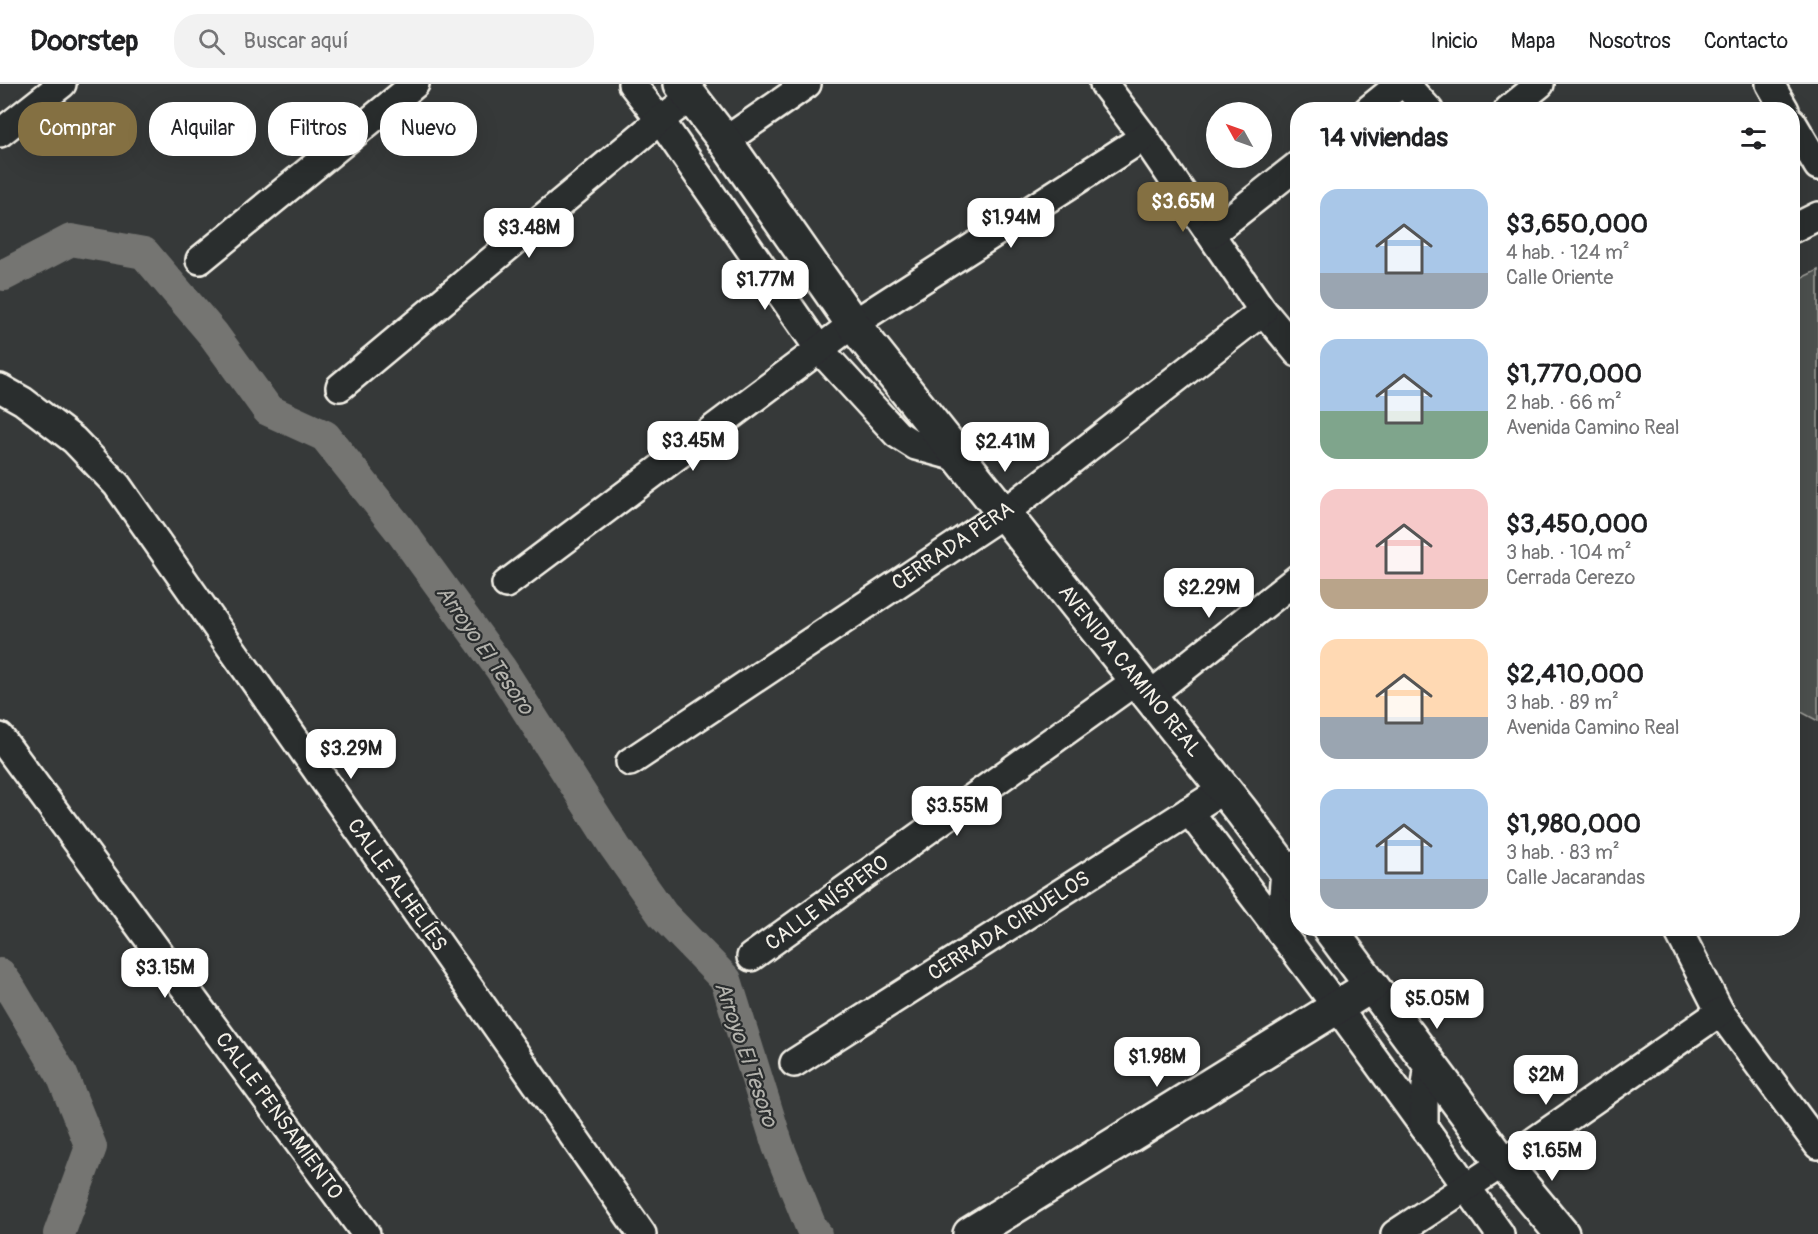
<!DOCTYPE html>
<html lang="es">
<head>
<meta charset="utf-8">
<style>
	:root { --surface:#fff; --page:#f2f2f2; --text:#202124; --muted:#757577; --line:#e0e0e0; --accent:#847042 }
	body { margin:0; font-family:Pangolin,sans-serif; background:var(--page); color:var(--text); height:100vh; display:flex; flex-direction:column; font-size:22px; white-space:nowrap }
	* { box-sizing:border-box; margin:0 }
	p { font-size:20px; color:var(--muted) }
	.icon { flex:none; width:33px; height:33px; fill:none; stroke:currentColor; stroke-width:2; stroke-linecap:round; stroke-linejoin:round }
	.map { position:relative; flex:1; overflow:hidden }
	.panel { position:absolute; left:1290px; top:18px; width:510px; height:834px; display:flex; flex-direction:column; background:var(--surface); border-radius:24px; box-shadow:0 6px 24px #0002 }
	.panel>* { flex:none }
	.hud { position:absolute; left:18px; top:18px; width:570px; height:54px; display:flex; gap:12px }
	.needle { width:39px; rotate:310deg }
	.tools { position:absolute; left:1206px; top:18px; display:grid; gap:12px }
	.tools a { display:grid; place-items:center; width:66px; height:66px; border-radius:50%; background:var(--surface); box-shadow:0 6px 24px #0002; font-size:30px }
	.price { position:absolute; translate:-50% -51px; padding:0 14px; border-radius:12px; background:#fff; color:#222; font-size:20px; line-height:39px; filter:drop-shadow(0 2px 3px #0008) }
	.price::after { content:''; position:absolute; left:50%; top:36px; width:18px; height:14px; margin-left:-9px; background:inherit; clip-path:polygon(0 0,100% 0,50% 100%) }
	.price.active { background:var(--accent); color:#fff }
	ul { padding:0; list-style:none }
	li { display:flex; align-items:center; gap:18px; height:150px; padding:0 30px }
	li span { display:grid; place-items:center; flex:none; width:168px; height:120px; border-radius:18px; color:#555 }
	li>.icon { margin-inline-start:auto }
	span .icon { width:72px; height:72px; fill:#fffc; stroke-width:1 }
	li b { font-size:26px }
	h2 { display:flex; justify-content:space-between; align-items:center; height:72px; padding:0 30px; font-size:26px }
	.chip { padding:0 21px; border-radius:24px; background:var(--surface); box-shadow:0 6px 24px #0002; font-size:21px; line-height:54px }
	.chip.active { background:var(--accent); color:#fff }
	header { display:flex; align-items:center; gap:36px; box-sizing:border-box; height:84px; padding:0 30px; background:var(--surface); border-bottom:2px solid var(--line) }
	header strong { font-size:28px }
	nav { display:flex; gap:33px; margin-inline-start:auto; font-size:21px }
	.search { width:420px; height:54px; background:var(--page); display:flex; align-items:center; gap:15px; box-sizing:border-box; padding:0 21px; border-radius:24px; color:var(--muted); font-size:22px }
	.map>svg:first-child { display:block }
	.green { fill:#4e514f; stroke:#a1a19c; stroke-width:1.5 }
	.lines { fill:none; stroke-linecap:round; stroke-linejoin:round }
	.canal { stroke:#757572; stroke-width:32 }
	.street-casing { stroke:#f4f1e8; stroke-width:32 }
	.secondary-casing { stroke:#f4f1e8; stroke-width:38 }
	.street { stroke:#2a2d2e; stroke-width:27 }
	.secondary { stroke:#2a2d2e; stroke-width:33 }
	.labels { text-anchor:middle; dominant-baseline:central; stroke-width:4.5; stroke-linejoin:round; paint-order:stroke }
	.street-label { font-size:21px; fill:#f4f1e8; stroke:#2a2d2e }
	.water-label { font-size:22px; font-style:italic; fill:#b4b3ad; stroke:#2a2d2e }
</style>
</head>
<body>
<header>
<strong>Doorstep</strong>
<div class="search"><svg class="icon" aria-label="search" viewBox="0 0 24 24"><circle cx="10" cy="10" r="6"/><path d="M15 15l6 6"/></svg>Buscar aquí</div>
<nav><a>Inicio</a><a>Mapa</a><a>Nosotros</a><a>Contacto</a></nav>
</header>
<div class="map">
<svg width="1818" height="1150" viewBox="0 0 1818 1150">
	<rect width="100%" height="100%" fill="#363939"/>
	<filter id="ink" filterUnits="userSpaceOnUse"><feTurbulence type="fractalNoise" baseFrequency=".0167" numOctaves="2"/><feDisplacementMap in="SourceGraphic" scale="12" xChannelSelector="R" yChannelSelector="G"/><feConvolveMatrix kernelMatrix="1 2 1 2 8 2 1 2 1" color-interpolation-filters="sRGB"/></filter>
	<g filter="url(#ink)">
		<path class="green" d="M1818,186V637L1792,623L1793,198Z"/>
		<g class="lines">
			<g class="canal">
				<path d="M4,191L71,156L144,169L213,250L268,326L325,352L403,450L501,585L615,763L663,831L726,896L778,1062L811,1143L816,1150"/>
				<path d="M0,890L10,904L62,991L91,1063L59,1150"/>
			</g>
			<defs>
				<g id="street">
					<path d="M632,0L660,36L819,265L897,350L916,362L960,374"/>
					<path d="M1104,0L1144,53L1263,227L1298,269"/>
					<path d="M1405,0L1429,26"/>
					<path d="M1770,0L1785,26"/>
					<path d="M1368,26L1400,0"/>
					<path d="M1508,26L1540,0"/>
					<path d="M1792,38L1818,82"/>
					<path d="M0,49L62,0"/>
					<path d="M725,57L807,0"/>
					<path d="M1792,145L1818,132"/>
					<path d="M1211,150L1298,81"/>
					<path d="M200,176L415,0"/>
					<path d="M340,303L660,36L691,13"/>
					<path d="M0,304L23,317L74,356L117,401L642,1150"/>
					<path d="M506,500L853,240L1144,53"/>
					<path d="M1149,612L1298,494"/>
					<path d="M0,653L366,1150"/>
					<path d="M630,678L1004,429L1263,227"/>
					<path d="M1189,727L1337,923L1424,1043"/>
					<path d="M1677,844L1720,928L1818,1061"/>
					<path d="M1280,848L1285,786L1294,780"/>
					<path d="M751,873L1137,596"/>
					<path d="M1429,978L1424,1018V1043L1500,1150"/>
					<path d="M794,979L1224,705"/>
					<path d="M1395,1150L1503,1079L1720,928"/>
				</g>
				<g id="secondary">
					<path d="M681,0L725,57L853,240L1242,728L1298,803"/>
					<path d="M1329,844L1503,1079L1562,1150"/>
					<path d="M970,1150L1371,902"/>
				</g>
			</defs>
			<use href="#street" class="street-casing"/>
			<use href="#secondary" class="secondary-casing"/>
			<use href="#street" class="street"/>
			<use href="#secondary" class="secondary"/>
		</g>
	</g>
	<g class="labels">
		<g class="street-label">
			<text transform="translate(953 462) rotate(-34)">CERRADA PERA</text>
			<text transform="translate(1130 587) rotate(51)">AVENIDA CAMINO REAL</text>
			<text transform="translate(397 801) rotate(55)">CALLE ALHELÍES</text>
			<text transform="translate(827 819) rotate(-36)">CALLE NÍSPERO</text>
			<text transform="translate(1009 842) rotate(-32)">CERRADA CIRUELOS</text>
			<text transform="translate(279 1032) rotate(54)">CALLE PENSAMIENTO</text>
		</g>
		<g class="water-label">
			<text transform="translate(485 566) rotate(55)">Arroyo El Tesoro</text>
			<text transform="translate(746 970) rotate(71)">Arroyo El Tesoro</text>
		</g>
	</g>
</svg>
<div class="tools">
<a><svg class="needle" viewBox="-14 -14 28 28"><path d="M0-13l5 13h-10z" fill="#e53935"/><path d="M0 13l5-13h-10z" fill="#757577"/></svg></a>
</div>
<b class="price active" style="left:1183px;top:149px">$3.65M</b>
<b class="price" style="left:1011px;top:165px">$1.94M</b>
<b class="price" style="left:529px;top:175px">$3.48M</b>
<b class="price" style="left:765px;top:227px">$1.77M</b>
<b class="price" style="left:693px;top:388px">$3.45M</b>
<b class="price" style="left:1005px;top:389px">$2.41M</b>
<b class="price" style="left:1209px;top:535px">$2.29M</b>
<b class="price" style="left:351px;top:696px">$3.29M</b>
<b class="price" style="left:957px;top:753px">$3.55M</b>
<b class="price" style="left:165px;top:915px">$3.15M</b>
<b class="price" style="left:1437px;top:946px">$5.05M</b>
<b class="price" style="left:1157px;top:1004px">$1.98M</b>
<b class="price" style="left:1546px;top:1022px">$2M</b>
<b class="price" style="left:1552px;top:1098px">$1.65M</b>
<div class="hud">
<a class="chip active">Comprar</a>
<a class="chip">Alquilar</a>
<a class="chip">Filtros</a>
<a class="chip">Nuevo</a>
</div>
<section class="panel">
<h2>14 viviendas<svg class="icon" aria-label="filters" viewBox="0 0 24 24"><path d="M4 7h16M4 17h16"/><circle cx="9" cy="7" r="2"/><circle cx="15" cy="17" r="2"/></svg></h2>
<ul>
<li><span style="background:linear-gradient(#a9c7e8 70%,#9aa5b1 0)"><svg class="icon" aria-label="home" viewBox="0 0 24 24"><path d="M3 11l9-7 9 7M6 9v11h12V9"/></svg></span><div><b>$3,650,000</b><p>4 hab. · 124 m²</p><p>Calle Oriente</p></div></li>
<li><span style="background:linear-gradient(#a9c7e8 60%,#7fa58c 0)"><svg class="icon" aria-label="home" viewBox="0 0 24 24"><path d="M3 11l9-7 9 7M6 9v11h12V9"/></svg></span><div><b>$1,770,000</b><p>2 hab. · 66 m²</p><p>Avenida Camino Real</p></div></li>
<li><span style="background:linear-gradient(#f6c9c9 75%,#b9a48a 0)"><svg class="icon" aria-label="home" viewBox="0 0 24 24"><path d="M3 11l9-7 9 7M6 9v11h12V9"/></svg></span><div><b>$3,450,000</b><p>3 hab. · 104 m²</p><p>Cerrada Cerezo</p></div></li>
<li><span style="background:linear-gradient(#ffd9b3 65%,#9aa5b1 0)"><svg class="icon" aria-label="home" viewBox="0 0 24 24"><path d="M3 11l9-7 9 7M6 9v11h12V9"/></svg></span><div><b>$2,410,000</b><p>3 hab. · 89 m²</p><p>Avenida Camino Real</p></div></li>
<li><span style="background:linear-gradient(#a9c7e8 75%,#9aa5b1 0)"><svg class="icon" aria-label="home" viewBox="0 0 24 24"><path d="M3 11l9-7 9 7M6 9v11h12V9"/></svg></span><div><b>$1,980,000</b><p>3 hab. · 83 m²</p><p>Calle Jacarandas</p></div></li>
</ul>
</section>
</div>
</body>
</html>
